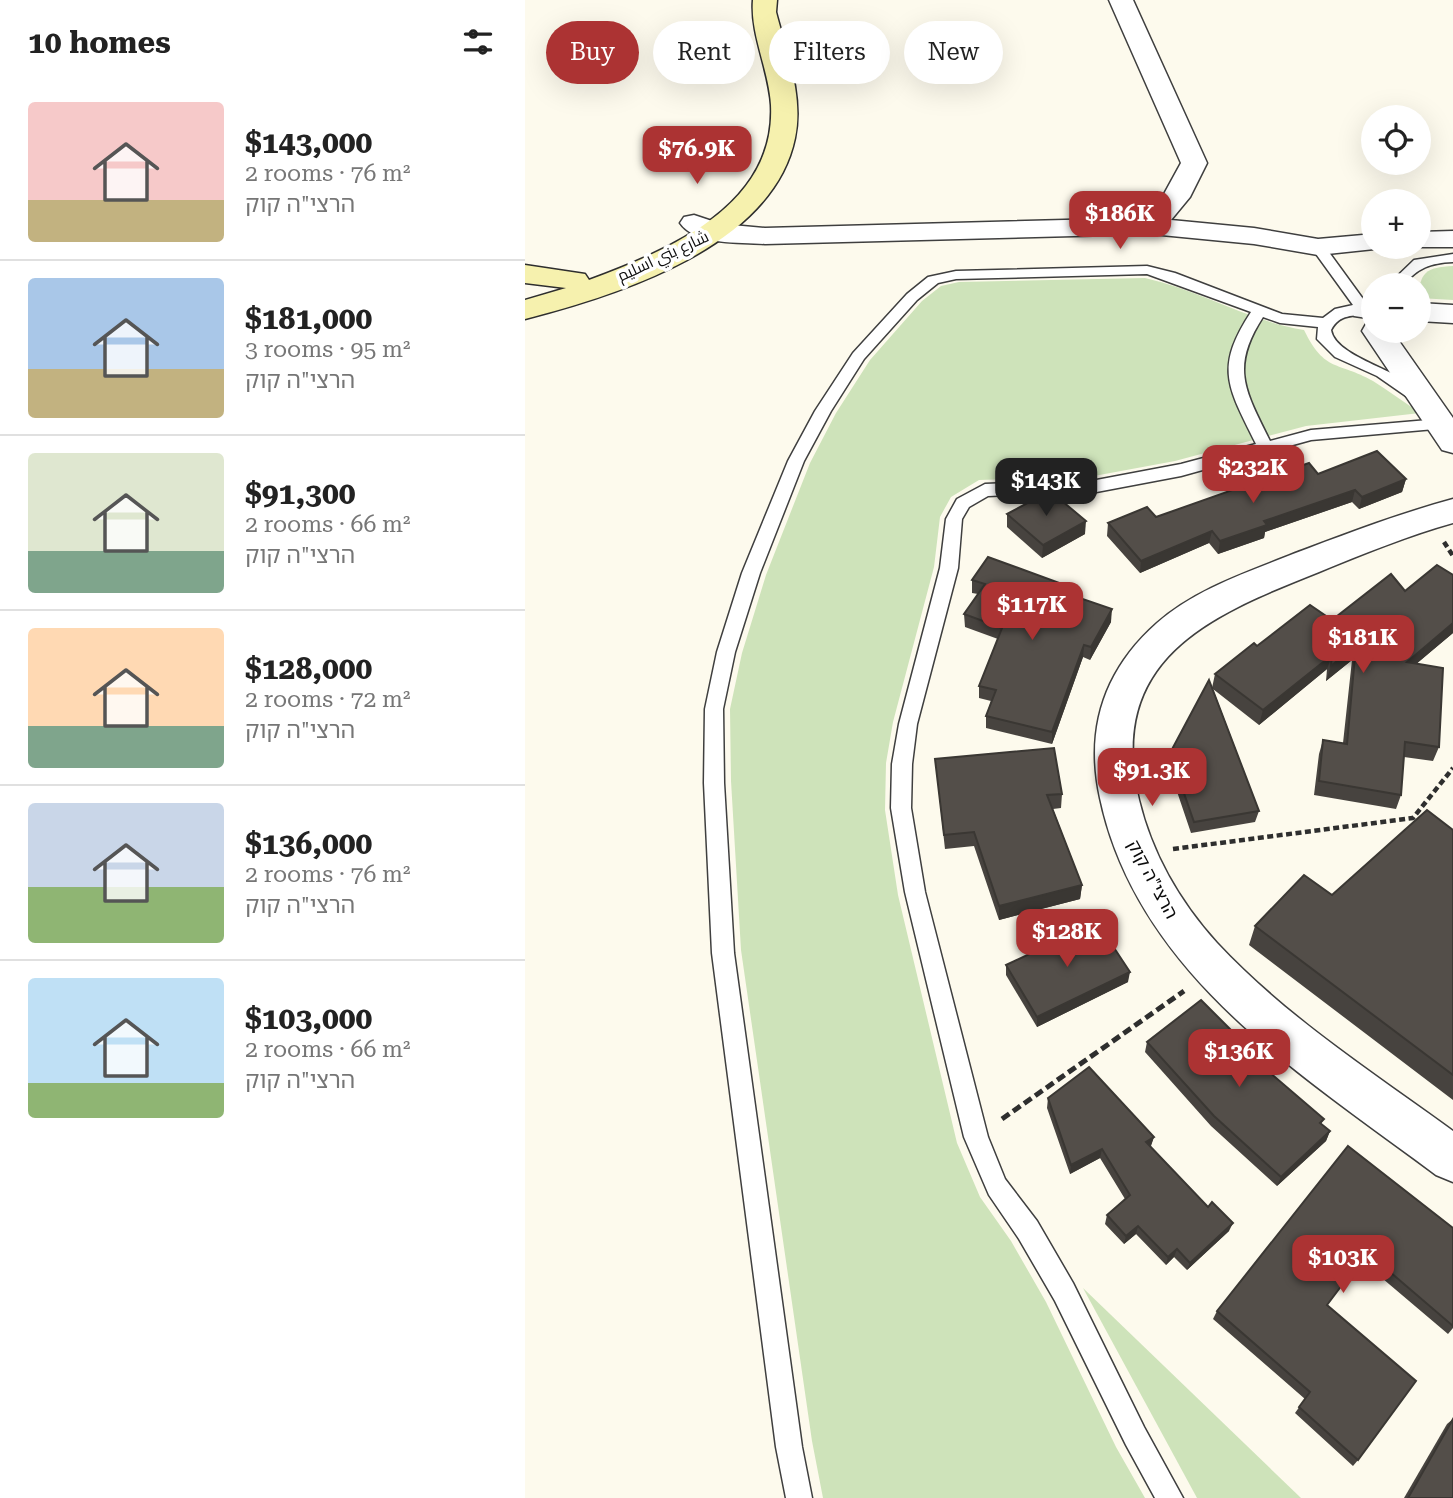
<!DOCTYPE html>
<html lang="en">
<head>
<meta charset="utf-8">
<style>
	:root { --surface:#fff; --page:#f2f2f2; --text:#222; --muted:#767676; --line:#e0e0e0; --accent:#ac3333 }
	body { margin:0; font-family:"Roboto Serif",Cairo,"Noto Sans Hebrew",serif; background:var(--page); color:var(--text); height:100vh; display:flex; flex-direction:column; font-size:26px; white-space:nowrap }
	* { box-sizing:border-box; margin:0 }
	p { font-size:23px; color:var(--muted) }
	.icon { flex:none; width:38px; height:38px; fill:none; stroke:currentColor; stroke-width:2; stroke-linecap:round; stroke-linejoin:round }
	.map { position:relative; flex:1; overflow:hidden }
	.drawer { display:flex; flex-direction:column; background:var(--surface); width:525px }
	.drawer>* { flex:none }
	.hud { position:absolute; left:21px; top:21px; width:665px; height:63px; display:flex; gap:14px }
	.controls { position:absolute; left:836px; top:105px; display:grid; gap:14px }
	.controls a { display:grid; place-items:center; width:70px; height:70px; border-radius:50%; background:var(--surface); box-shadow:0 7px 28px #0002; font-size:35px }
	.price { position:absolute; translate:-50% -60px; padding:0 16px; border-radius:14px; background:var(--accent); color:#fff; font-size:23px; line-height:46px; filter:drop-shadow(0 2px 4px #0008) }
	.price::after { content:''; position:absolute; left:50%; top:42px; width:21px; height:16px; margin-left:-10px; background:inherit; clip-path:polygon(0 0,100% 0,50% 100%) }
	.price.active { background:#222; color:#fff }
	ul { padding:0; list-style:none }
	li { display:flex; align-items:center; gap:21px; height:175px; padding:0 28px }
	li+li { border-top:2px solid var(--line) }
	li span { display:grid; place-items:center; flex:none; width:196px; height:140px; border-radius:7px; color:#555 }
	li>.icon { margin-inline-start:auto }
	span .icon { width:84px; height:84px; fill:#fffc; stroke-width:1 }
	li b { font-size:30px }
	h2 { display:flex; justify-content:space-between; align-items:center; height:84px; padding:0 28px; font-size:30px }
	.chip { padding:0 24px; border-radius:32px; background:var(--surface); box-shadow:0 7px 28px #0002; font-size:24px; line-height:63px }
	.chip.active { background:var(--accent); color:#fff }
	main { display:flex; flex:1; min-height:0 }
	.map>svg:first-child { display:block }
	.green { fill:#cee3ba }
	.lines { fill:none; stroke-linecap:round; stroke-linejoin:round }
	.service-casing { stroke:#3f3f3f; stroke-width:3 }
	.minor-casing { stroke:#3f3f3f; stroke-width:3 }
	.tertiary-casing { stroke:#3f3f3f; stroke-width:3 }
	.secondary-casing { stroke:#2e2e2e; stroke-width:3 }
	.path-far1 { stroke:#2e2e2e; stroke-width:4.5; stroke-dasharray:6 3.5; stroke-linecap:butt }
	.path { stroke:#2e2e2e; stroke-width:5; stroke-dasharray:9 4.5; stroke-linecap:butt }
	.service { fill:#fff; fill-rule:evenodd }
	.minor { fill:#fff; fill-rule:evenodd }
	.tertiary { fill:#fff; fill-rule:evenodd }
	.secondary { fill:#f6f1ae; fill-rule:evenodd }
	.wall { fill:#47433f }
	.shaded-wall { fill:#3a3733 }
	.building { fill:#534e49; stroke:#3a3733; stroke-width:2 }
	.labels { text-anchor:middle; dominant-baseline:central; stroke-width:7; stroke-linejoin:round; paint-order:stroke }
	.far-street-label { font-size:16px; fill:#0c0c0c; stroke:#fff }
	.street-label { font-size:18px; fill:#0c0c0c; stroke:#fff }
</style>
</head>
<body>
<main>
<section class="drawer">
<h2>10 homes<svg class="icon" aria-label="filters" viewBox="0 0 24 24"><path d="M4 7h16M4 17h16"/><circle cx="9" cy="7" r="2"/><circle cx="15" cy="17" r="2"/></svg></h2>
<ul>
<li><span style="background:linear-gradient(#f6c9c9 70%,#c2b280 0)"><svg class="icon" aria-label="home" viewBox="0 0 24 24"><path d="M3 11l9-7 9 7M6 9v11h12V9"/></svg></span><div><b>$143,000</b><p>2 rooms · 76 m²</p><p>הרצי&quot;ה קוק</p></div></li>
<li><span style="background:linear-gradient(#a9c7e8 65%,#c2b280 0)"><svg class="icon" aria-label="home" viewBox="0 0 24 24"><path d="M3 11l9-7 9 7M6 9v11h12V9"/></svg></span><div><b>$181,000</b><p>3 rooms · 95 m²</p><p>הרצי&quot;ה קוק</p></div></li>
<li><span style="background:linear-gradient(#dfe7d0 70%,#7fa58c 0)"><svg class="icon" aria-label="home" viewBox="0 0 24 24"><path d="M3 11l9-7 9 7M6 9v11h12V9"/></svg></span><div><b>$91,300</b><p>2 rooms · 66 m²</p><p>הרצי&quot;ה קוק</p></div></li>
<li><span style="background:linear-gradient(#ffd9b3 70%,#7fa58c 0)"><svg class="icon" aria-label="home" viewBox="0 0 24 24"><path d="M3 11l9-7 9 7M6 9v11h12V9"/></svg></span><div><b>$128,000</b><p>2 rooms · 72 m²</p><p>הרצי&quot;ה קוק</p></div></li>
<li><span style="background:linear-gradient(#c9d6e8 60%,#8fb573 0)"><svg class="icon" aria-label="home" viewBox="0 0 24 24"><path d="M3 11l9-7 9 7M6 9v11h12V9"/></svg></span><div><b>$136,000</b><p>2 rooms · 76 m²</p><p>הרצי&quot;ה קוק</p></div></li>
<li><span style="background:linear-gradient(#bfe0f5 75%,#8fb573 0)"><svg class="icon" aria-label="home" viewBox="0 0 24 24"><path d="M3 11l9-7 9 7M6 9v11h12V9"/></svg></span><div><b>$103,000</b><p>2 rooms · 66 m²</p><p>הרצי&quot;ה קוק</p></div></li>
</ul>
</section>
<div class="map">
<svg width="928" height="1498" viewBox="0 0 928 1498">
	<rect width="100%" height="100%" fill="#fdfaed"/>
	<g class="green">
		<path d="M928,266V300L894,298C894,273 901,267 928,266Z"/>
		<path d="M620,278C675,290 723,321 779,330C800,373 813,361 848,381C864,391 879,402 895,413L781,426L650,461L542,481L512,485L487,479L454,480L426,497L415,517L409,567L368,722L361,763L360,810L373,895L432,1143L455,1197L486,1241L521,1302L591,1447L620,1498H298L287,1441L216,950L206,781L205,709L217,653L241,575L285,463L311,413L345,360L397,301L416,286L434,282Z"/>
		<path d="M558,1288L776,1498H672Z"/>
	</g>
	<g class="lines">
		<defs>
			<g id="service">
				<path d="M793,243L798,244L846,310L844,313C828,317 815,313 806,330C811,359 882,371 902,397L894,402L888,401L852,376L810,357L792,339L793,327L755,323L738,317C705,368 720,390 745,441L786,430L915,419L923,424L921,428L786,440L656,476L545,497L511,501L485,495L463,496L444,507L437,519L433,568L392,724L387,764L386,808L400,892L463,1137L480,1179L512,1221L548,1283L619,1427L658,1498H630L601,1445L530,1301L494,1239L464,1195L439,1137L380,892L366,808L367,764L374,724L415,568L421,519L432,499L460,484L485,483L511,489L545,485L656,464L731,444C703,387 689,369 726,312L622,274L431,279L413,283L392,300L339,359L306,411L279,461L235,573L210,652L198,709L199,783L209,953L277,1447L287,1498H261L251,1447L187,953L179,783L180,709L192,652L217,573L263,461L290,411L328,353L382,294L403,277L431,271L622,266L650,273L757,314L798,318L810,309L828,305L786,247Z"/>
				<path d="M928,254V262C905,263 893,268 878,285H863L889,260Z"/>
			</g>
			<g id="minor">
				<path d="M584,0H608L682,163L665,197L646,220L729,228L793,239L849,234V247L859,248L793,255L729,244L626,234L240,244C215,242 171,246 155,223L159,217L169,215L196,224L240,228L618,218L639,194L656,163Z"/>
				<path d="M928,231V247H887H894V232Z"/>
				<path d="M839,301H849V319L829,316L824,310L829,304Z"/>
				<path d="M894,303L928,305V323L894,321Z"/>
				<path d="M928,499V523C882,536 838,554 794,572C683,616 581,659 614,800C627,854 655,902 692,943C761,1017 847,1072 928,1131V1182L911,1175C777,1075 612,974 575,798C560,729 579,670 632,623C671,589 721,573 768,554C821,534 873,514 928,499Z"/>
			</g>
			<path id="tertiary" d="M849,322V331H867L928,418V453L917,450L837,331L841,324Z"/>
			<path id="secondary" d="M228,0H252L251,12C261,51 279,96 270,138C248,246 94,295 0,319V300L41,288L0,283V265L60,274L64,280C144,250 251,206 246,105C244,70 225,34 228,0Z"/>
		</defs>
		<use href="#service" class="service-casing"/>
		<use href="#minor" class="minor-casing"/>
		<use href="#tertiary" class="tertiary-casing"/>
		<use href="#secondary" class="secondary-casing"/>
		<g class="path-far1">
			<path d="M919,542L928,556"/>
			<path d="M648,849L888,818L928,768"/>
		</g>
		<path class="path" d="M477,1119L659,991"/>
		<use href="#service" class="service"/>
		<use href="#minor" class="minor"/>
		<use href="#tertiary" class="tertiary"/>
		<use href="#secondary" class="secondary"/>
	</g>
	<g class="wall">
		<path d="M793,474L881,479L877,492L834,509L827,502L740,532L739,538L693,554L684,543L615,573L582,536L583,523L631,517Z"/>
		<path d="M482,514L560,534L517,558L482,527Z"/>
		<path d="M928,575V633L892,663L914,747L908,761L879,757L876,795L871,809L789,795L794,754L798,740L818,743L827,660L801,681L802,669L734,725L688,689L734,811L730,822L666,833L643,765L645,753L687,688L690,674L732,646L807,620L880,591Z"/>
		<path d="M447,580L540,585V593L586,622L565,660L558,657L527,744L461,728V716L466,701L454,698V686L473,639L440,627L439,614L453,594L447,593Z"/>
		<path d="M410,759L537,794L536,808L528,809L557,885L555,899L474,920L449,846L420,849Z"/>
		<path d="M928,830V1100L724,945L730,926L807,895Z"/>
		<path d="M481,965L603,982L512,1027L481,975Z"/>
		<path d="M622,1042L719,1043L717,1049L799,1119L796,1124L805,1131L801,1141L752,1186L686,1126L620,1052Z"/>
		<path d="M523,1098L629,1137L625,1147L704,1231L662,1270L649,1257L641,1265L611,1234L599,1244L580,1224L582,1215L600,1199L575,1158L545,1174L522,1108Z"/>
		<path d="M823,1146L928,1228V1328L923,1334L838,1262L832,1271L829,1269L802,1305L833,1460L828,1466L770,1413L780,1399L688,1319L692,1311Z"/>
		<path d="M928,1419V1498H879L922,1424Z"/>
	</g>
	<g class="shaded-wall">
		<path d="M881,479L877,492L834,509L837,497Z"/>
		<path d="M830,490L827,502L740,532L739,538L693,554L695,541L739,521Z"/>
		<path d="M561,521L560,534L517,558L518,545Z"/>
		<path d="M687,531L684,543L615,573L616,561Z"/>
		<path d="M587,609L586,622L565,660L566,647Z"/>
		<path d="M928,623V633L877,676L882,662Z"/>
		<path d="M559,645L558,657L527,744V732Z"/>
		<path d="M831,645L827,660L801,681L806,666Z"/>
		<path d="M807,655L802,669L734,725L738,710Z"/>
		<path d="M557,885L555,899L474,920V906Z"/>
		<path d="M605,972L603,982L512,1027V1017Z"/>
		<path d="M805,1131L801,1141L752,1186L756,1177Z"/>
		<path d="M629,1137L626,1146L619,1151L621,1142Z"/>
		<path d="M577,1149L575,1158L545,1174L546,1165Z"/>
		<path d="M708,1223L704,1231L662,1270L665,1263Z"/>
		<path d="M613,1226L611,1234L599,1244L601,1236Z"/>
		<path d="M652,1249L649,1257L641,1265L643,1257Z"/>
	</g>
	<g class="building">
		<path d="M852,451L881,479L837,497L830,490L739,521L742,525L695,541L687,531L616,561L583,523L622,507L631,517L784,463L793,474Z"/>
		<path d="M525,491L561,521L518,545L482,514Z"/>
		<path d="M463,557L540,585L537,592L587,609L566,647L559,645L527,732L461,716L471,690L454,686L477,628L439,614L460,584L447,580Z"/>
		<path d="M912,565L928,575V623L882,662L918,668L914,747L880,742L876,795L794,781L798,740L822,744L831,645L806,666L807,655L738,710L690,674L729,643L732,646L785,605L807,620L866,574L880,591Z"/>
		<path d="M684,680L734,811L669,822L645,753Z"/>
		<path d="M529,748L537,794L522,795L557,885L474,906L449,832L419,835L410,759Z"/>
		<path d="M902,810L928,830V1075L730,926L779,875L807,895Z"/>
		<path d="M572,922L605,972L512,1017L481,965Z"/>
		<path d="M676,1000L719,1043L715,1047L799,1119L795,1123L805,1131L756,1177L689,1116L622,1042Z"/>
		<path d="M564,1067L629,1137L621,1142L683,1207L687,1202L708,1223L665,1263L652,1249L643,1257L613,1226L601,1236L582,1215L605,1195L577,1149L546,1165L523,1098Z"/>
		<path d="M823,1146L928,1228V1326L844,1254L837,1263L835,1261L802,1305L891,1381L833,1460L774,1407L785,1392L692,1311Z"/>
		<path d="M928,1419V1498H883Z"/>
	</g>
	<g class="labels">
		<g class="far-street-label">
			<text transform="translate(138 256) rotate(-25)">شارع بني اسليم</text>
		</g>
		<g class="street-label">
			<text transform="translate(628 879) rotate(62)">הרצי"ה קוק</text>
		</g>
	</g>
</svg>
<div class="controls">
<a><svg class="icon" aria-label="locate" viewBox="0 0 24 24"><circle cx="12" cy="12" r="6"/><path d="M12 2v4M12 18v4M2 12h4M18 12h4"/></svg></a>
<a>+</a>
<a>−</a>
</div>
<b class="price" style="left:172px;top:186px">$76.9K</b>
<b class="price" style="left:595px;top:251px">$186K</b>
<b class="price" style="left:728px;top:505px">$232K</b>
<b class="price active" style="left:521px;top:518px">$143K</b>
<b class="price" style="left:507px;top:642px">$117K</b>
<b class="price" style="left:838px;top:675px">$181K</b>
<b class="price" style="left:627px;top:808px">$91.3K</b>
<b class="price" style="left:542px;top:969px">$128K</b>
<b class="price" style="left:714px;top:1089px">$136K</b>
<b class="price" style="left:818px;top:1295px">$103K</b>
<div class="hud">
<a class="chip active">Buy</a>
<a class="chip">Rent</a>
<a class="chip">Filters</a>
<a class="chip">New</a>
</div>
</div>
</main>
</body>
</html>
